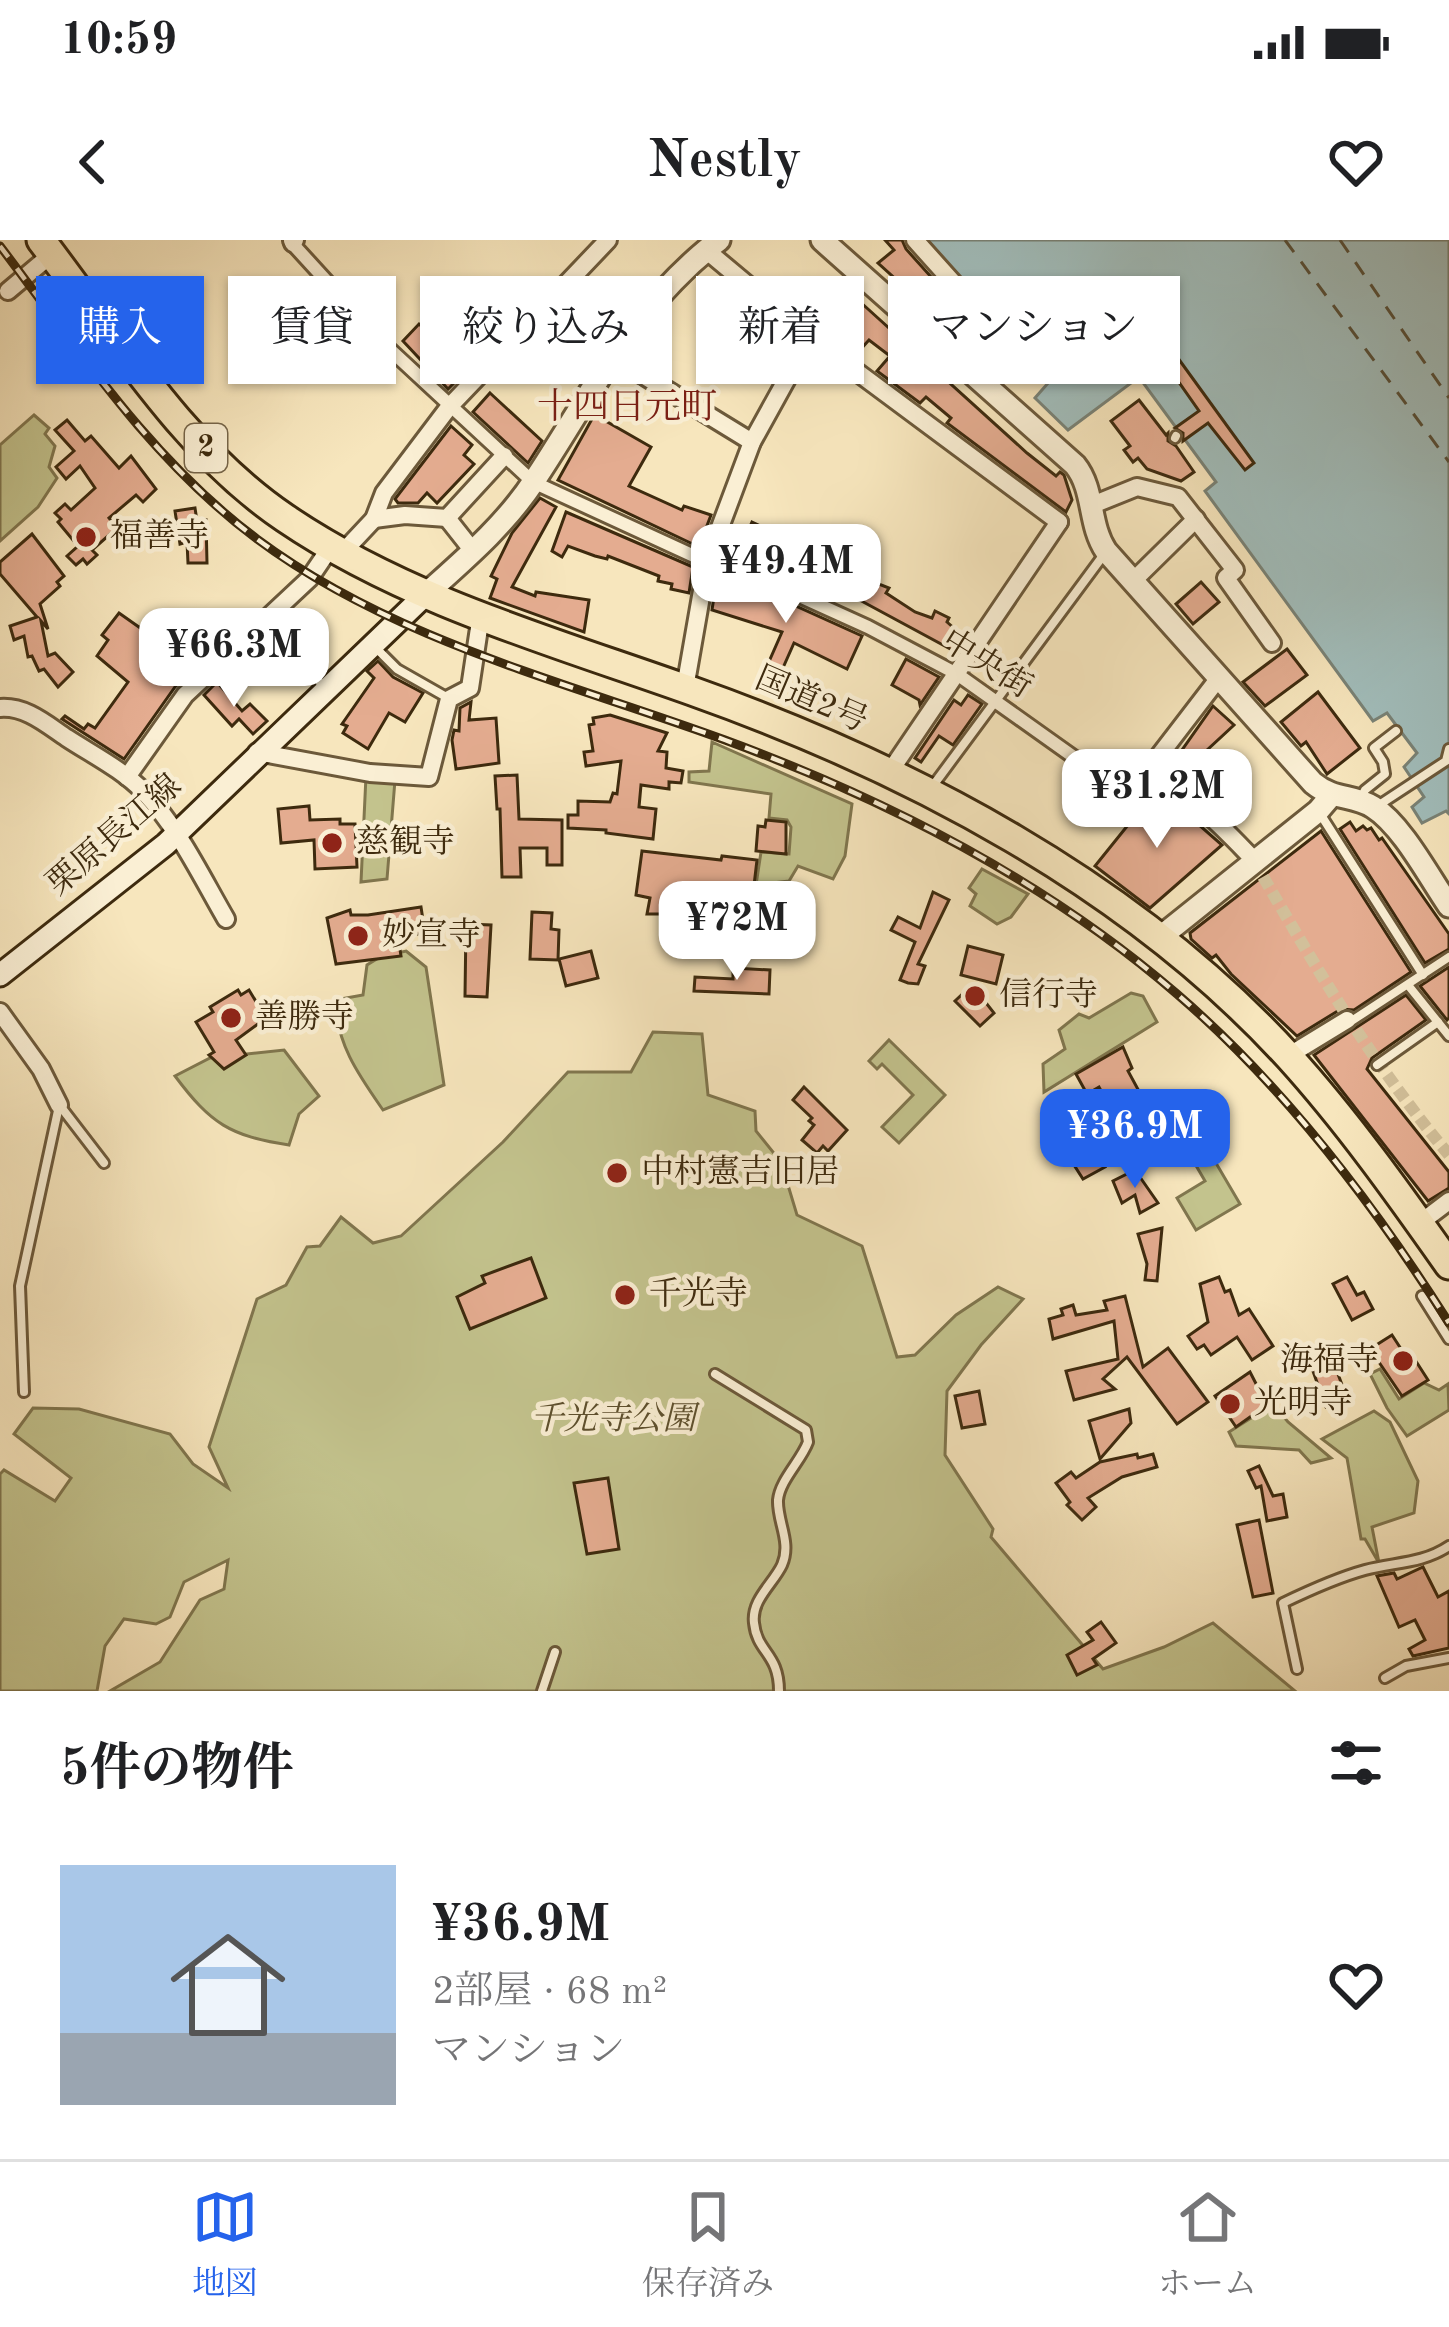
<!DOCTYPE html>
<html lang="ja">
<head>
<meta charset="utf-8">
<style>
	:root { --surface:#fff; --page:#f2f2f2; --text:#202124; --muted:#757577; --line:#e0e0e0; --accent:#2563eb }
	body { margin:0; font-family:"Old Standard TT","Noto Serif JP",serif; background:var(--page); color:var(--text); height:100vh; display:flex; flex-direction:column; font-size:45px; white-space:nowrap }
	* { box-sizing:border-box; margin:0 }
	p { font-size:39px; color:var(--muted) }
	.icon { flex:none; width:66px; height:66px; fill:none; stroke:currentColor; stroke-width:2; stroke-linecap:round; stroke-linejoin:round }
	.map { position:relative; height:1451px; overflow:hidden }
	.side { display:flex; flex-direction:column; background:var(--surface); flex:1 }
	.side>* { flex:none }
	.guide { position:absolute; left:36px; top:36px; width:1377px; height:108px; display:flex; gap:24px }
	.price { position:absolute; translate:-50% -102px; padding:0 27px; border-radius:24px; background:#fff; color:#222; font-size:39px; line-height:78px; filter:drop-shadow(0 3px 6px #0008) }
	.price::after { content:''; position:absolute; left:50%; top:72px; width:36px; height:27px; margin-left:-18px; background:inherit; clip-path:polygon(0 0,100% 0,50% 100%) }
	.price.on { background:var(--accent); color:#fff }
	ul { padding:0; list-style:none }
	li { display:flex; align-items:center; gap:36px; height:300px; padding:0 60px }
	li+li { border-top:3px solid var(--line) }
	li span { display:grid; place-items:center; flex:none; width:336px; height:240px; border-radius:0px; color:#555 }
	li>.icon { margin-inline-start:auto }
	span .icon { width:144px; height:144px; fill:#fffc; stroke-width:1 }
	li b { font-size:51px }
	h2 { display:flex; justify-content:space-between; align-items:center; height:144px; padding:0 60px; font-size:51px }
	.chip { padding:0 42px; border-radius:0px; background:var(--surface); box-shadow:0 3px 9px #0004; font-size:42px; line-height:108px }
	.chip.on { background:var(--accent); color:#fff }
	.status { display:flex; justify-content:space-between; align-items:center; height:84px; padding:0 60px; background:var(--surface); direction:ltr }
	.status svg { height:33px; fill:currentColor }
	header { display:flex; justify-content:space-between; align-items:center; height:156px; padding:0 60px; background:var(--surface); font-size:54px; font-weight:700 }
	.tab-bar { display:flex; justify-content:space-around; align-items:center; height:168px; border-top:3px solid var(--line); background:var(--surface); font-size:33px; color:var(--muted) }
	.tab-bar a { display:grid; justify-items:center; gap:6px }
	.tab-bar .on { color:var(--accent) }
	.map>svg:first-child { display:block }
	.green { fill:#c3c38d; stroke:#80764e; stroke-width:3 }
	.water { fill:#a1bdbb; stroke:#798276; stroke-width:3 }
	.lines { fill:none; stroke-linecap:round; stroke-linejoin:round }
	.ferry { stroke:#564f39; stroke-width:3; stroke-dasharray:15 12; stroke-linecap:butt }
	.building { fill:#e4ac90; stroke:#3d2a0e; stroke-width:3 }
	.pedestrian-tunnel { stroke:#d2c09a; stroke-width:12; stroke-dasharray:12 6; stroke-linecap:butt }
	.service-casing { stroke:#6c593a; stroke-width:14 }
	.pedestrian-casing { stroke:#6c593a; stroke-width:18 }
	.minor-casing { stroke:#6c593a; stroke-width:22 }
	.tertiary-casing { stroke:#6c593a; stroke-width:27 }
	.secondary-casing { stroke:#3d2a0e; stroke-width:27 }
	.trunk-casing { stroke:#3d2a0e; stroke-width:33 }
	.service { stroke:#faefd4; stroke-width:8 }
	.pedestrian { stroke:#faefd4; stroke-width:12 }
	.minor { stroke:#faefd4; stroke-width:16 }
	.tertiary { stroke:#faefd4; stroke-width:21 }
	.secondary { stroke:#faefd4; stroke-width:21 }
	.trunk { stroke:#f7e6bd; stroke-width:27 }
	.rail-casing { stroke:#3d2a0e; stroke-width:9 }
	.rail { stroke:#faefd4; stroke-width:4.5; stroke-dasharray:14; stroke-linecap:butt }
	.poi-dot { fill:#8f2418; stroke:#faefd4; stroke-width:4.5 }
	.labels { text-anchor:middle; dominant-baseline:central; stroke-width:9; stroke-linejoin:round; paint-order:stroke }
	.shield { fill:#faefd4; stroke:#766549; stroke-width:3 }
	.shield-label { font-size:30px; font-weight:bold; fill:#3d2a0e }
	.poi-label { font-size:33px; fill:#3d2a0e; stroke:#faefd4; text-anchor:start }
	.street-label { font-size:33px; fill:#3d2a0e; stroke:#faefd4 }
	.park-label { font-size:33px; font-style:italic; fill:#5e502e; stroke:#faefd4 }
	.neighbourhood-label { font-size:36px; fill:#7a1f14; stroke:#faefd4 }
</style>
</head>
<body>
<div class="status"><b>10:59</b><svg viewBox="0 0 49 12"><path d="M0 12V9h3v3zM5 12V6h3v6zM10 12V3h3v9zM15 12V0h3v12zM26 1h20v11H26zM47 4h2v5h-2z"/></svg></div>
<header><svg class="icon" aria-label="back" viewBox="0 0 24 24"><path d="M15 5l-7 7 7 7"/></svg>Nestly<svg class="icon" aria-label="heart" viewBox="0 0 24 24"><path d="M12 20l-8-8c-3-5 5-10 8-4 3-6 11-1 8 4z"/></svg></header>
<div class="map">
<svg width="1449" height="1451" viewBox="0 0 1449 1451">
	<rect width="100%" height="100%" fill="#f7e6bd"/>
	<filter id="stains"><feTurbulence type="fractalNoise" baseFrequency=".00167" numOctaves="4"/><feColorMatrix values="0 0 0 0 .2 0 0 0 0 .09 0 0 0 0 .02 0 0 0 .5 -.17"/></filter>
	<radialGradient id="worn" r=".72"><stop offset=".6" stop-color="#630" stop-opacity="0"/><stop offset="1" stop-color="#630" stop-opacity=".3"/></radialGradient>
	<g class="green">
		<path d="M34,175L49,188L45,194L55,206L49,227L57,238L38,267L0,301V205Z"/>
		<path d="M712,502L852,564L845,616L833,639L798,626L789,641L756,645L761,612L789,614L791,587L787,580L769,578L771,554L689,542V532L709,531Z"/>
		<path d="M366,536L395,540L387,639L361,642Z"/>
		<path d="M982,629L1028,654L1011,677L997,684L970,666L976,654L969,648Z"/>
		<path d="M406,711L426,727L444,845L383,870C358,834 337,805 335,760L363,755L367,725L380,717Z"/>
		<path d="M1131,753L1143,756L1157,782L1044,852L1043,824L1065,809L1059,790L1079,774L1089,778Z"/>
		<path d="M653,792L702,794L708,855L755,871L756,891L781,922L797,975L862,1006L897,1117L915,1115L956,1075L998,1047L1023,1059L981,1105L947,1151L945,1215L993,1289L991,1297L1103,1429L1164,1407L1213,1383L1295,1451H110L160,1422L200,1360L224,1349L228,1320L184,1342L170,1377L156,1384L124,1379L105,1406L97,1451H0V1234L4,1230L55,1261L71,1238L14,1194L33,1168L79,1169L170,1194L193,1224L228,1248L209,1207L257,1059L286,1045L307,1007L320,1006L341,977L373,1003L401,996L503,902L568,832H631Z"/>
		<path d="M889,800L945,855L899,903L882,887L913,855L882,824L877,829L869,821Z"/>
		<path d="M284,810L319,856L299,874L289,905C230,896 211,884 175,836L210,818Z"/>
		<path d="M1191,892L1201,908L1206,906L1240,964L1196,990L1177,958L1205,941L1180,898Z"/>
		<path d="M1380,1129L1399,1159L1424,1143L1439,1150L1448,1144L1449,1170L1407,1196L1387,1168L1370,1134Z"/>
		<path d="M1273,1164L1288,1182L1331,1218L1311,1223L1299,1210L1236,1206L1229,1192Z"/>
		<path d="M1374,1171L1390,1182L1418,1241L1414,1273L1372,1287L1379,1323L1365,1299H1361L1347,1218L1322,1199Z"/>
	</g>
	<path class="water" d="M927,0H1449V574L1446,571L1422,583L1412,567L1424,557L1404,527L1417,513L1387,473L1373,481L1205,251L1216,242L1139,137L1068,190L1035,158L1049,142Z"/>
	<g class="lines">
		<g class="ferry">
			<path d="M1285,0L1449,222"/>
			<path d="M1340,0L1449,158"/>
		</g>
	</g>
	<g class="building">
		<path d="M885,0H902L906,9L985,97L973,109L878,23L894,10Z"/>
		<path d="M858,60L1027,213L1056,236L1060,232L1064,235L1072,260L1066,272L947,183L951,178L926,157L920,163L877,131L890,116L869,100L859,111L849,101L844,106L828,95Z"/>
		<path d="M1146,74L1254,223L1245,230L1208,183L1183,201V193L1175,188L1199,171L1136,81Z"/>
		<path d="M419,84L437,101L432,107L462,135L448,149L403,101Z"/>
		<path d="M490,153L542,201L528,223L473,172Z"/>
		<path d="M1139,160L1166,195L1168,193V201L1176,206L1194,232L1181,241L1147,229L1138,218L1133,222L1124,210L1130,206L1111,181Z"/>
		<path d="M597,170L607,176L604,180L651,207L629,246L682,270L684,266L711,275L699,307L558,240Z"/>
		<path d="M67,180L85,201L91,196L119,228L131,216L156,249L143,262L136,255L109,278L117,288L92,310L97,315L87,324L83,319L76,325L67,316L78,306L58,282L61,279L55,273L65,264L71,270L95,248L80,226L66,239L56,227L74,211L55,190Z"/>
		<path d="M451,186L472,205L464,215L474,224L437,263L427,253L418,263H398L395,259Z"/>
		<path d="M540,258L556,267L512,347L535,356L536,352L589,360L584,392L490,358L497,339L491,336L512,293Z"/>
		<path d="M195,268L197,281L206,280L207,323H188L187,302L180,304L175,271Z"/>
		<path d="M566,272L693,327L689,353L671,349L672,344L658,341L659,336L608,316L607,319L595,316L568,306L562,317L552,311Z"/>
		<path d="M752,282L765,288L759,302L801,321L817,291L831,299L823,314L840,323L838,328L889,348L886,353L915,372L932,378L935,371L949,378L947,382L965,398L956,412L830,344L827,351L807,340L804,347L723,314L732,293L745,298Z"/>
		<path d="M32,294L64,336L57,342L60,346L40,364L48,389L41,381L48,416L55,413L73,432L58,447L44,429L39,431L32,416L28,417L24,396L14,400L10,386L37,377L0,334V322Z"/>
		<path d="M717,337L789,363L862,396L847,429L794,403L778,439L764,433L782,392L712,370Z"/>
		<path d="M1201,342L1219,362L1193,384L1176,364Z"/>
		<path d="M119,373L153,397L191,432L175,447L124,519L62,479L65,476L84,489L88,484L95,488L128,442L97,416L108,400L102,395Z"/>
		<path d="M1287,409L1307,435L1265,466L1243,442Z"/>
		<path d="M906,419L939,437L920,465L919,460L892,445Z"/>
		<path d="M378,421L393,437L423,453L405,482L389,473L368,509L343,493L347,486L342,484L374,438L367,431Z"/>
		<path d="M217,442L242,471L250,464L267,481L253,494L239,479L232,486L204,455Z"/>
		<path d="M1318,452L1360,508L1327,534L1306,502L1301,506L1281,482Z"/>
		<path d="M968,455L982,464L953,505L939,496L921,522L915,518L954,460L961,465Z"/>
		<path d="M471,462L469,480L496,478L499,523L456,529L452,500L454,490L459,491L460,468Z"/>
		<path d="M1213,466L1234,485L1205,512L1214,520L1192,546L1170,527Z"/>
		<path d="M610,475L667,493L658,511L667,512L666,528L683,531L681,543L669,542V549L641,545L639,567L656,569L653,599L606,593V590L568,588V575H578V561L610,562L613,553L617,554L621,521L586,526L584,512L593,511L589,485L594,484L593,478Z"/>
		<path d="M517,535L519,579L562,580V625H547V608H520L521,637H502L500,569H497L495,536Z"/>
		<path d="M1153,554L1181,569L1222,605L1150,668L1095,626Z"/>
		<path d="M309,566L310,580L340,579V584H355L357,627L315,629L314,600L281,603L278,569Z"/>
		<path d="M766,580L786,582V614L756,611L758,586L765,587Z"/>
		<path d="M1350,582L1356,591L1363,586L1367,590L1371,588L1379,600L1382,598L1449,694V709L1425,723L1340,589Z"/>
		<path d="M1321,591L1411,732L1354,770L1341,769L1297,796L1231,734L1216,715L1212,718L1191,699L1190,693Z"/>
		<path d="M642,611L721,620L722,616L757,620L751,671L721,673L719,690L706,688L708,666L674,663L673,674H647L650,658L636,655Z"/>
		<path d="M933,652L949,660L918,724L925,726L918,744L908,743L900,740L915,702L891,690L898,677L920,688Z"/>
		<path d="M786,666L790,690L757,695L754,671Z"/>
		<path d="M421,667L425,693L398,697L401,716L336,724L327,678L350,670L351,675H368Z"/>
		<path d="M532,672L552,673L551,689L559,690L558,720L530,719Z"/>
		<path d="M466,684L491,685L487,757L465,756Z"/>
		<path d="M968,706L1003,715L996,744L961,735Z"/>
		<path d="M591,711L598,738L566,746L559,719Z"/>
		<path d="M1449,727V778L1447,780L1420,746Z"/>
		<path d="M733,728L770,730L769,754L694,751L695,737L733,739Z"/>
		<path d="M972,745L994,773L980,786L955,761Z"/>
		<path d="M238,750L241,755L249,750L266,778L236,800L246,815L224,829L209,815L214,812L196,782L213,772L210,767Z"/>
		<path d="M1406,755L1426,780L1372,818L1367,829L1449,932V948L1428,961L1314,815Z"/>
		<path d="M1123,807L1132,828L1128,831L1147,866L1119,883L1099,847L1087,854L1076,834Z"/>
		<path d="M804,847L847,890L828,911L823,906L817,913L802,900L814,885L809,881L812,878L793,860Z"/>
		<path d="M1080,889L1105,927L1083,939L1058,900Z"/>
		<path d="M1135,930L1158,963L1140,973L1135,955L1122,963L1113,941Z"/>
		<path d="M1162,988L1157,1041L1145,1040L1147,1024L1138,994Z"/>
		<path d="M531,1018L546,1058L470,1089L457,1057L485,1043L482,1036Z"/>
		<path d="M1219,1037L1225,1052L1230,1050L1239,1075L1249,1069L1273,1106L1252,1120L1237,1097L1211,1115L1204,1105L1197,1109L1188,1096L1208,1082L1200,1044Z"/>
		<path d="M1347,1037L1357,1055L1364,1052L1373,1069L1352,1080L1333,1044Z"/>
		<path d="M1125,1056L1143,1127L1168,1108L1208,1162L1177,1184L1127,1117L1103,1139L1115,1149L1074,1160L1066,1131L1118,1119L1114,1081L1053,1099L1049,1079L1063,1075L1061,1069L1073,1065L1076,1075L1107,1070L1104,1061Z"/>
		<path d="M1392,1095L1405,1115L1410,1112L1428,1140L1402,1156L1370,1109Z"/>
		<path d="M1330,1113L1347,1158L1326,1167L1310,1123Z"/>
		<path d="M1250,1132L1267,1165L1236,1187L1215,1156Z"/>
		<path d="M979,1151L985,1184L962,1188L955,1156Z"/>
		<path d="M1129,1169L1131,1183L1100,1219L1089,1181Z"/>
		<path d="M1137,1214L1138,1218L1153,1214L1157,1227L1122,1237L1088,1258L1096,1267L1082,1280L1067,1265L1070,1262L1056,1243L1071,1232L1076,1238L1100,1222Z"/>
		<path d="M1259,1226L1273,1256L1283,1254L1287,1277L1267,1281L1261,1246L1256,1248L1248,1231Z"/>
		<path d="M608,1238L619,1309L587,1314L574,1243Z"/>
		<path d="M1259,1280L1273,1353L1253,1357L1237,1285Z"/>
		<path d="M1423,1327L1438,1357L1449,1351V1408L1413,1416L1409,1409L1425,1400L1415,1380L1399,1387L1377,1336L1394,1333L1397,1339Z"/>
		<path d="M1101,1382L1116,1403L1093,1419L1097,1425L1077,1435L1067,1415L1093,1400L1087,1392Z"/>
	</g>
	<g class="lines">
		<path class="pedestrian-tunnel" d="M1254,621C1316,728 1369,819 1449,915"/>
		<defs>
			<g id="service">
				<path d="M1175,198L1176,196"/>
				<path d="M267,383L325,448"/>
				<path d="M377,409L397,429L448,458"/>
				<path d="M932,547L1105,313"/>
				<path d="M1360,560L1365,550L1385,534L1383,522L1374,508L1396,491"/>
				<path d="M1376,567L1446,521L1449,509"/>
				<path d="M1319,572L1423,735"/>
				<path d="M1408,745L1449,796"/>
				<path d="M1350,782L1449,717"/>
				<path d="M1377,825L1438,782"/>
				<path d="M61,867L104,923"/>
				<path d="M1422,1056L1449,1099"/>
				<path d="M715,1134L806,1190L808,1202C801,1221 780,1240 778,1260C777,1282 792,1302 782,1325C773,1344 751,1360 754,1383C757,1413 779,1413 779,1451"/>
				<path d="M24,1152L20,1046L59,866"/>
				<path d="M1297,1429L1283,1363C1310,1350 1336,1338 1365,1330C1395,1322 1422,1324 1449,1306"/>
				<path d="M1385,1438L1406,1426L1449,1418"/>
				<path d="M542,1451L555,1412"/>
			</g>
			<path id="pedestrian" d="M290,1L384,104L533,242L707,322L793,353L868,387L957,434L1092,530L1142,538"/>
			<g id="minor">
				<path d="M915,0L1002,97L969,132"/>
				<path d="M293,3L295,0"/>
				<path d="M706,10L810,97L1059,282"/>
				<path d="M8,51L52,14"/>
				<path d="M610,115L752,202"/>
				<path d="M1090,266L1137,247L1178,257L1235,330L1226,338L1272,403"/>
				<path d="M447,278L473,311"/>
				<path d="M374,279L405,275L447,278L504,216"/>
				<path d="M344,311L374,279L384,253L449,167L608,0"/>
				<path d="M1132,342L1196,279"/>
				<path d="M1218,439L1142,538C1185,545 1224,589 1254,620"/>
				<path d="M685,448L707,322L752,202L810,97L860,37"/>
				<path d="M0,468C26,466 46,484 67,498C93,515 123,530 144,552C179,589 201,636 226,679"/>
				<path d="M257,512L370,533L429,537L449,459L470,448L481,375"/>
				<path d="M889,533L1059,282"/>
				<path d="M127,537L185,455L309,339L332,305"/>
				<path d="M0,772L41,829L59,865"/>
				<path d="M1288,816L1347,780"/>
				<path d="M1420,983L1449,961"/>
			</g>
			<g id="tertiary">
				<path d="M822,0L1075,225C1095,250 1088,284 1106,311L1313,543C1335,561 1352,554 1373,567C1402,585 1429,637 1449,666"/>
				<path d="M426,354C465,319 505,285 534,241C593,152 632,67 719,0"/>
				<path d="M1158,699L1318,571L1330,557"/>
			</g>
			<path id="secondary" d="M0,735L166,604L426,354"/>
			<path id="trunk" d="M41,0C114,95 184,210 285,278C407,361 555,402 692,451C909,528 1132,645 1289,817C1347,881 1399,954 1449,1025"/>
		</defs>
		<use href="#service" class="service-casing"/>
		<use href="#pedestrian" class="pedestrian-casing"/>
		<use href="#minor" class="minor-casing"/>
		<use href="#tertiary" class="tertiary-casing"/>
		<use href="#secondary" class="secondary-casing"/>
		<use href="#trunk" class="trunk-casing"/>
		<use href="#service" class="service"/>
		<use href="#pedestrian" class="pedestrian"/>
		<use href="#minor" class="minor"/>
		<use href="#tertiary" class="tertiary"/>
		<use href="#secondary" class="secondary"/>
		<use href="#trunk" class="trunk"/>
		<defs>
			<path id="rail" d="M0,6C78,109 151,220 257,299C394,401 567,442 725,500C888,560 1045,640 1177,754C1285,847 1374,964 1449,1083"/>
		</defs>
		<use href="#rail" class="rail-casing"/>
		<use href="#rail" class="rail"/>
	</g>
	<g class="poi-dot">
		<circle cx="86" cy="297" r="12"/>
		<circle cx="332" cy="603" r="12"/>
		<circle cx="358" cy="696" r="12"/>
		<circle cx="975" cy="756" r="12"/>
		<circle cx="231" cy="778" r="12"/>
		<circle cx="617" cy="933" r="12"/>
		<circle cx="625" cy="1055" r="12"/>
		<circle cx="1403" cy="1121" r="12"/>
		<circle cx="1230" cy="1164" r="12"/>
	</g>
	<g class="labels">
		<rect class="shield" x="185" y="184" width="42" height="48" rx="9"/>
		<g class="shield-label">
			<text x="206" y="208">2</text>
		</g>
		<g class="poi-label">
			<text x="110" y="297">福善寺</text>
			<text x="356" y="603">慈観寺</text>
			<text x="382" y="696">妙宣寺</text>
			<text x="999" y="756">信行寺</text>
			<text x="255" y="778">善勝寺</text>
			<text x="641" y="933">中村憲吉旧居</text>
			<text x="649" y="1055">千光寺</text>
			<text x="1379" y="1121" text-anchor="end">海福寺</text>
			<text x="1254" y="1164">光明寺</text>
		</g>
		<g class="street-label">
			<text transform="translate(986 425) rotate(32)">中央街</text>
			<text transform="translate(811 461) rotate(23)">国道2号</text>
			<text transform="translate(115 596) rotate(-41)">栗原長江線</text>
		</g>
		<g class="park-label">
			<text x="613" y="1180">千光寺公園</text>
		</g>
		<g class="neighbourhood-label">
			<text x="627" y="169">十四日元町</text>
		</g>
	</g>
	<rect width="100%" height="100%" filter="url(#stains)"/>
	<rect width="100%" height="100%" fill="url(#worn)"/>
</svg>
<b class="price" style="left:786px;top:386px">¥49.4M</b>
<b class="price" style="left:234px;top:470px">¥66.3M</b>
<b class="price" style="left:1157px;top:611px">¥31.2M</b>
<b class="price" style="left:737px;top:743px">¥72M</b>
<b class="price on" style="left:1135px;top:951px">¥36.9M</b>
<div class="guide">
<a class="chip on">購入</a>
<a class="chip">賃貸</a>
<a class="chip">絞り込み</a>
<a class="chip">新着</a>
<a class="chip">マンション</a>
</div>
</div>
<section class="side">
<h2>5件の物件<svg class="icon" aria-label="filters" viewBox="0 0 24 24"><path d="M4 7h16M4 17h16"/><circle cx="9" cy="7" r="2"/><circle cx="15" cy="17" r="2"/></svg></h2>
<ul>
<li><span style="background:linear-gradient(#a9c7e8 70%,#9aa5b1 0)"><svg class="icon" aria-label="home" viewBox="0 0 24 24"><path d="M3 11l9-7 9 7M6 9v11h12V9"/></svg></span><div><b>¥36.9M</b><p>2部屋 · 68 m²</p><p>マンション</p></div><svg class="icon" aria-label="heart" viewBox="0 0 24 24"><path d="M12 20l-8-8c-3-5 5-10 8-4 3-6 11-1 8 4z"/></svg></li>
</ul>
</section>
<nav class="tab-bar">
<a class="on"><svg class="icon" aria-label="map" viewBox="0 0 24 24"><path d="M3 6l6-2 6 2 6-2v14l-6 2-6-2-6 2zM9 4v14M15 6v14"/></svg>地図</a>
<a><svg class="icon" aria-label="saved" viewBox="0 0 24 24"><path d="M7 4h10v16l-5-4-5 4z"/></svg>保存済み</a>
<a><svg class="icon" aria-label="home" viewBox="0 0 24 24"><path d="M3 11l9-7 9 7M6 9v11h12V9"/></svg>ホーム</a>
</nav>
</body>
</html>
